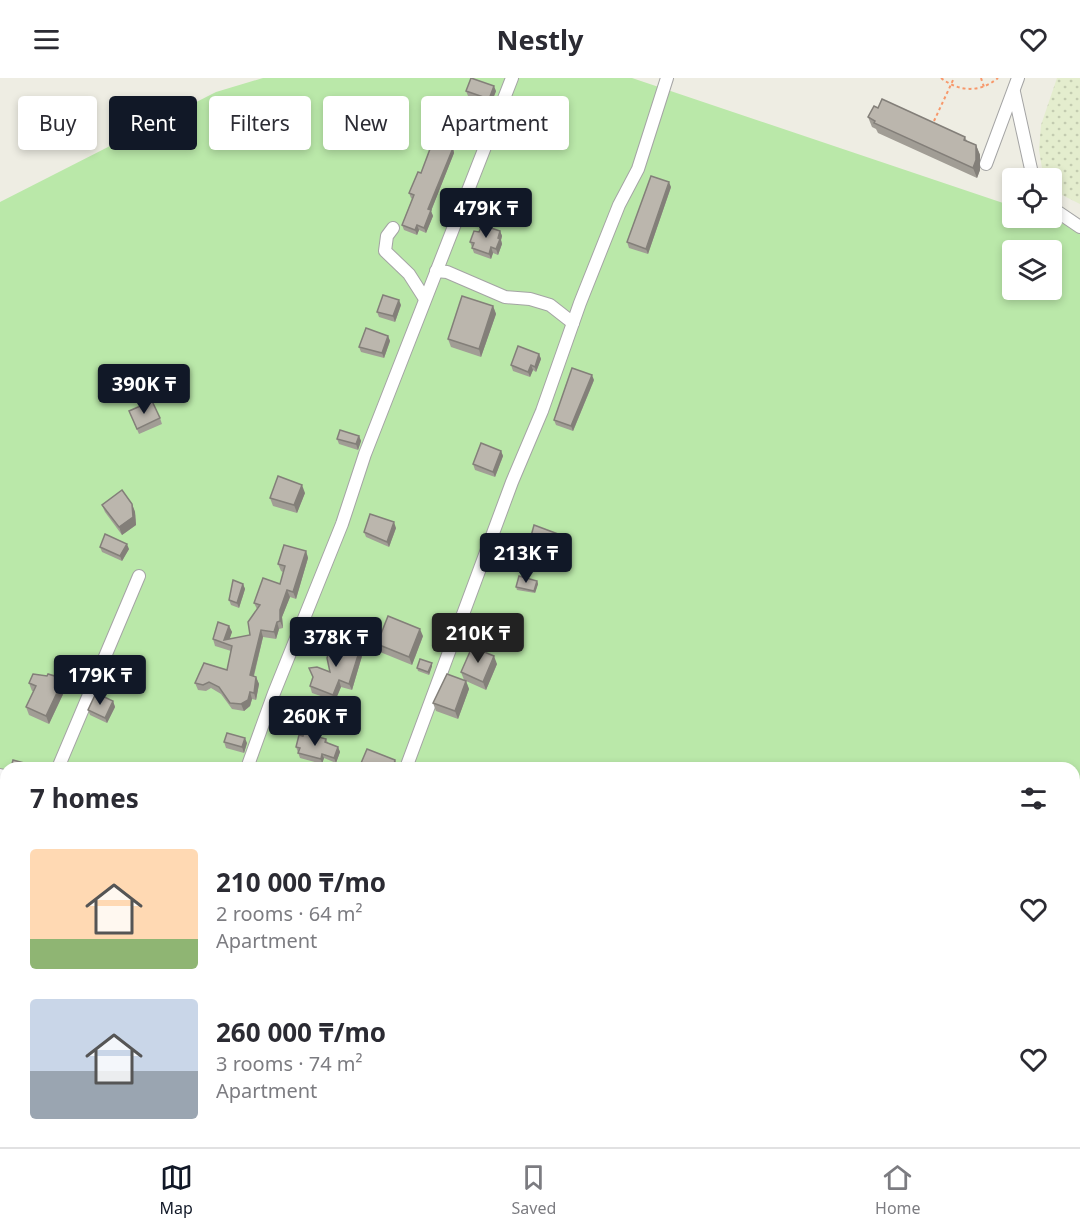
<!DOCTYPE html>
<html lang="en">
<head>
<meta charset="utf-8">
<style>
	:root { --surface:#fff; --page:#f2f2f3; --text:#2b2b33; --muted:#7c7c81; --line:#e1e1e2; --accent:#111827 }
	body { margin:0; font-family:"Noto Sans",sans-serif; background:var(--page); color:var(--text); height:100vh; display:flex; flex-direction:column; font-size:22px; white-space:nowrap }
	* { box-sizing:border-box; margin:0 }
	p { font-size:20px; color:var(--muted) }
	.icon { flex:none; width:33px; height:33px; fill:none; stroke:currentColor; stroke-width:2; stroke-linecap:round; stroke-linejoin:round }
	.map { position:relative; flex:1; overflow:hidden }
	.side { position:absolute; left:0px; top:684px; width:1080px; height:386px; display:flex; flex-direction:column; background:var(--surface); border-radius:18px 18px 0 0; box-shadow:0 3px 9px #0003 }
	.side>* { flex:none }
	.banner { position:absolute; left:18px; top:18px; width:600px; height:54px; display:flex; gap:12px }
	.controls { position:absolute; left:1002px; top:90px; display:grid; gap:12px }
	.controls a { display:grid; place-items:center; width:60px; height:60px; border-radius:6px; background:var(--surface); box-shadow:0 3px 9px #0003; font-size:30px }
	.price { position:absolute; translate:-50% -51px; padding:0 14px; border-radius:6px; background:var(--accent); color:#fff; font-size:20px; line-height:39px; filter:drop-shadow(0 2px 3px #0008) }
	.price::after { content:''; position:absolute; left:50%; top:36px; width:18px; height:14px; margin-left:-9px; background:inherit; clip-path:polygon(0 0,100% 0,50% 100%) }
	.price.selected { background:#222; color:#fff }
	ul { padding:0; list-style:none }
	li { display:flex; align-items:center; gap:18px; height:150px; padding:0 30px }
	li span { display:grid; place-items:center; flex:none; width:168px; height:120px; border-radius:6px; color:#555 }
	li>.icon { margin-inline-start:auto }
	span .icon { width:72px; height:72px; fill:#fffc; stroke-width:1 }
	li b { font-size:26px }
	h2 { display:flex; justify-content:space-between; align-items:center; height:72px; padding:0 30px; font-size:26px }
	.tag { padding:0 21px; border-radius:6px; background:var(--surface); box-shadow:0 3px 9px #0003; font-size:21px; line-height:54px }
	.tag.selected { background:var(--accent); color:#fff }
	header { display:flex; justify-content:space-between; align-items:center; height:78px; padding:0 30px; background:var(--surface); font-size:27px; font-weight:700 }
	.tabs { display:flex; justify-content:space-around; align-items:center; height:84px; border-top:2px solid var(--line); background:var(--surface); font-size:16px; color:var(--muted) }
	.tabs a { display:grid; justify-items:center; gap:3px }
	.tabs .selected { color:var(--accent) }
	.map>svg:first-child { display:block }
	.farmland { fill:url(#farmland-dots) }
	.grass { fill:#bae8a9; fill-rule:evenodd }
	.lines { fill:none; stroke-linecap:round; stroke-linejoin:round }
	.service-casing { stroke:#a4a4a4; stroke-width:8 }
	.minor-casing { stroke:#a4a4a4; stroke-width:14 }
	.tertiary-casing { stroke:#a4a4a4; stroke-width:18 }
	.path { stroke:#f7986b; stroke-width:2; stroke-dasharray:3 3; stroke-linecap:butt }
	.service { stroke:#fff; stroke-width:6 }
	.minor { stroke:#fff; stroke-width:12 }
	.tertiary { stroke:#fff; stroke-width:16 }
	.wall { fill:#a19d95 }
	.shaded-wall { fill:#837f79 }
	.building { fill:#bbb6ad; stroke:#837f79; stroke-width:1.5 }
</style>
</head>
<body>
<header><svg class="icon" aria-label="menu" viewBox="0 0 24 24"><path d="M4 6h16M4 12h16M4 18h16"/></svg>Nestly<svg class="icon" aria-label="heart" viewBox="0 0 24 24"><path d="M12 20l-8-8c-3-5 5-10 8-4 3-6 11-1 8 4z"/></svg></header>
<div class="map">
<svg width="1080" height="1069" viewBox="0 0 1080 1069">
	<defs>
		<pattern id="farmland-dots" width="8" height="8" patternUnits="userSpaceOnUse" patternTransform="scale(1.5)"><rect width="8" height="8" fill="#e4edce"/><path d="M2 2h.1M6 6h.1" fill="none" stroke="#c3cbb0" stroke-width="1.8" stroke-linecap="round"/></pattern>
	</defs>
	<rect width="100%" height="100%" fill="#eeede3"/>
	<path class="farmland" d="M1057,0H1080V126L1056,114L1052,108V100H1046L1043,96L1039,72L1041,47Z"/>
	<path class="grass" d="M263,0H632L1012,128V140H1045L1080,151V1069H0V124L216,14ZM1012,172H1052V212H1012ZM6,690H1074V1064H6Z"/>
	<g class="lines">
		<defs>
			<path id="service" d="M1074,904H1080"/>
			<g id="minor">
				<path d="M1014,14L1033,100"/>
				<path d="M986,86L1018,0"/>
				<path d="M1052,130L1080,149"/>
				<path d="M393,150L387,158L385,173L409,196L425,221"/>
				<path d="M436,193L447,194L505,219L530,221L550,227L573,245"/>
				<path d="M58,690L139,498"/>
				<path d="M247,690L274,615L342,446L365,376L512,0"/>
				<path d="M406,690L512,404L542,333L580,225L619,127L638,91L667,0"/>
				<path d="M57,1069L58,1064"/>
				<path d="M172,1069L173,1064"/>
				<path d="M613,1069L615,1064"/>
				<path d="M870,1069L872,1064"/>
			</g>
			<g id="tertiary">
				<path d="M0,699L6,701"/>
				<path d="M407,1064L411,1069"/>
			</g>
		</defs>
		<use href="#service" class="service-casing"/>
		<use href="#minor" class="minor-casing"/>
		<use href="#tertiary" class="tertiary-casing"/>
		<g class="path">
			<path d="M941,0C959,14 980,15 998,0"/>
			<path d="M981,0L984,9"/>
			<path d="M934,43L954,0"/>
		</g>
		<use href="#service" class="service"/>
		<use href="#minor" class="minor"/>
		<use href="#tertiary" class="tertiary"/>
	</g>
	<g class="wall">
		<path d="M466,13H496L491,26L468,18Z"/>
		<path d="M868,39L965,59L967,63L976,67L980,77V92L977,100L878,55L876,51L872,49Z"/>
		<path d="M453,70L454,75L431,133L433,138L426,155L419,152L417,157L404,152L402,147L412,121L411,120L409,115L421,95Z"/>
		<path d="M671,109L648,176L629,170L627,164Z"/>
		<path d="M500,153L502,158L501,162L502,166L498,177L493,175L491,181L474,175L470,164L479,154Z"/>
		<path d="M401,227L395,244L379,239L377,234Z"/>
		<path d="M493,228L496,236L481,279L451,269L448,261Z"/>
		<path d="M388,258L390,263L384,280L361,274L359,269Z"/>
		<path d="M539,276L541,281L536,294L533,292L530,299L513,293L511,287Z"/>
		<path d="M594,302L573,353L556,347L554,342Z"/>
		<path d="M129,333L160,340L162,346L139,356Z"/>
		<path d="M359,358L361,363L358,372L339,366L337,361Z"/>
		<path d="M501,373L503,378L495,399L475,392L473,386Z"/>
		<path d="M305,415L297,435L273,428L270,420Z"/>
		<path d="M132,426L135,434L136,447L122,457L105,434L102,427Z"/>
		<path d="M396,450L389,469L366,459L364,454Z"/>
		<path d="M558,456L561,464L553,486L530,481L527,473Z"/>
		<path d="M100,469L129,471L122,483L102,474Z"/>
		<path d="M306,473L308,480L296,521L290,519L282,539L283,550L279,551L276,561L263,559L254,598L256,599L259,606L256,622L252,621L250,628L244,633L232,631L221,616L211,610L206,613L198,612L195,605L227,592L231,573L215,568L213,561L229,548L232,554L229,561L250,557L257,531L254,525L280,506L283,494L281,493L278,486Z"/>
		<path d="M537,503L538,506L535,515L517,512L516,509Z"/>
		<path d="M243,506L245,511L239,530L231,527L229,522Z"/>
		<path d="M423,558L412,587L380,574L377,566Z"/>
		<path d="M362,578L352,612L341,609L335,623L312,615L310,608L330,594Z"/>
		<path d="M432,585V588L429,597L418,593L417,590Z"/>
		<path d="M497,586L486,612L466,603L469,611L458,641L436,633L433,625L464,602L461,594Z"/>
		<path d="M62,604L65,612L49,646L29,637L26,629L34,613H32L29,605Z"/>
		<path d="M113,623L115,629L107,645L90,637L88,632Z"/>
		<path d="M326,661L328,665L338,669L340,674L336,685L324,680L322,686L300,680L296,669Z"/>
		<path d="M224,664L247,665L244,675L226,670Z"/>
		<path d="M74,1064H102L88,1068Z"/>
		<path d="M121,1064H165L164,1069H140L122,1067Z"/>
	</g>
	<g class="shaded-wall">
		<path d="M494,8L496,13L491,26L489,21Z"/>
		<path d="M976,67L980,77V92L977,100L973,90Z"/>
		<path d="M453,70L454,75L431,133L433,138L426,155L424,150L428,131Z"/>
		<path d="M669,104L671,109L648,176L646,171Z"/>
		<path d="M417,147L419,152L417,157L415,152Z"/>
		<path d="M500,153L502,158L501,162L502,166L498,177L496,171L498,160Z"/>
		<path d="M491,169L493,175L491,181L489,176Z"/>
		<path d="M399,222L401,227L395,244L393,238Z"/>
		<path d="M493,228L496,236L481,279L479,271Z"/>
		<path d="M388,258L390,263L384,280L382,275Z"/>
		<path d="M539,276L541,281L536,294L535,289Z"/>
		<path d="M531,287L533,292L530,299L528,294Z"/>
		<path d="M592,297L594,302L573,353L571,348Z"/>
		<path d="M359,358L361,363L358,372L356,366Z"/>
		<path d="M501,373L503,378L495,399L493,394Z"/>
		<path d="M302,407L305,415L297,435L294,427Z"/>
		<path d="M132,426L135,434L136,447L122,457L119,449Z"/>
		<path d="M394,444L396,450L389,469L387,464Z"/>
		<path d="M558,456L561,464L553,486L550,478Z"/>
		<path d="M127,466L129,471L122,483L120,478Z"/>
		<path d="M306,473L308,480L296,521L293,514Z"/>
		<path d="M537,503L538,506L535,515L534,513Z"/>
		<path d="M243,506L245,511L239,530L237,525Z"/>
		<path d="M287,512L290,519L282,539L283,550L280,543V532Z"/>
		<path d="M277,544L279,551L276,561L274,554Z"/>
		<path d="M229,548L232,554L228,566L224,562Z"/>
		<path d="M420,551L423,558L412,587L409,579Z"/>
		<path d="M261,552L263,559L252,604L250,597Z"/>
		<path d="M360,571L362,578L352,612L349,606Z"/>
		<path d="M494,578L497,586L486,612L483,604Z"/>
		<path d="M432,585V588L429,597L428,594Z"/>
		<path d="M256,599L259,606L256,622L254,615Z"/>
		<path d="M339,602L341,609L335,623L333,617Z"/>
		<path d="M466,603L469,611L458,641L455,633Z"/>
		<path d="M62,604L65,612L49,646L46,638Z"/>
		<path d="M250,614L252,621L250,628L244,633L241,626Z"/>
		<path d="M113,623L115,629L107,645L105,640Z"/>
		<path d="M245,660L247,665L244,675L242,669Z"/>
		<path d="M338,669L340,674L336,685L334,680Z"/>
		<path d="M322,676L324,680L322,686L321,681Z"/>
		<path d="M395,682L398,690H393Z"/>
		<path d="M99,1064H102L101,1069H98Z"/>
		<path d="M216,1064H220L219,1069H215Z"/>
	</g>
	<g class="building">
		<path d="M471,0L494,8L489,21L466,13Z"/>
		<path d="M882,21L965,59L964,62L976,67V82L973,90L874,45L875,43L868,39L874,28L878,30Z"/>
		<path d="M433,63L453,70L428,131L431,132L424,150L417,147L415,152L402,147L414,117L409,115L418,94L421,95Z"/>
		<path d="M651,98L669,104L646,171L627,164Z"/>
		<path d="M482,147L500,153L498,160L500,161L496,171L491,169L489,176L472,170L474,165L470,164L474,153L479,154Z"/>
		<path d="M383,217L399,222L393,238L377,234Z"/>
		<path d="M462,218L493,228L479,271L448,261Z"/>
		<path d="M366,250L388,258L382,275L359,269Z"/>
		<path d="M518,268L539,276L535,289L531,287L528,294L511,287Z"/>
		<path d="M572,290L592,297L571,348L554,342Z"/>
		<path d="M152,323L160,340L137,351L129,333Z"/>
		<path d="M340,352L359,358L356,366L337,361Z"/>
		<path d="M481,365L501,373L493,394L473,386Z"/>
		<path d="M278,398L302,407L294,427L270,420Z"/>
		<path d="M122,412L132,426L133,439L119,449L102,427Z"/>
		<path d="M370,436L394,444L387,464L364,454Z"/>
		<path d="M534,447L558,456L550,478L527,473Z"/>
		<path d="M105,456L127,466L120,478L100,469Z"/>
		<path d="M284,467L306,473L293,514L287,512L280,532V543L277,544L274,554L261,552L250,597L256,599L254,615L250,614L248,622L241,626L230,625L219,609L209,604L203,607L195,605L204,585L227,592L232,568L213,561L218,544L229,548L224,562L250,557L248,544L260,527L254,525L263,500L280,506L285,488L278,486Z"/>
		<path d="M519,498L537,503L534,513L516,509Z"/>
		<path d="M233,502L243,506L237,525L229,522Z"/>
		<path d="M388,538L420,551L409,579L377,566Z"/>
		<path d="M332,563L360,571L349,606L339,602L333,617L310,608L313,599L309,590L317,589L330,594L327,580Z"/>
		<path d="M472,569L494,578L483,604L461,594Z"/>
		<path d="M420,581L432,585L428,594L417,590Z"/>
		<path d="M33,596L47,598L48,596L58,599L62,604L46,638L26,629L36,608L29,605Z"/>
		<path d="M447,596L466,603L455,633L433,625Z"/>
		<path d="M96,615L113,623L105,640L88,632Z"/>
		<path d="M227,655L245,660L242,669L224,664Z"/>
		<path d="M304,655L326,661L325,664L338,669L334,680L322,676L321,681L298,675L300,670L296,669L299,657L303,658Z"/>
		<path d="M367,671L395,682L393,690H359Z"/>
		<path d="M13,682L28,686L27,690H11Z"/>
		<path d="M89,1064H99L98,1069H88Z"/>
		<path d="M144,1064H162V1066Z"/>
		<path d="M187,1064H216L215,1069H187Z"/>
		<path d="M36,1066L47,1067V1069H34Z"/>
	</g>
</svg>
<div class="controls">
<a><svg class="icon" aria-label="locate" viewBox="0 0 24 24"><circle cx="12" cy="12" r="6"/><path d="M12 2v4M12 18v4M2 12h4M18 12h4"/></svg></a>
<a><svg class="icon" aria-label="layers" viewBox="0 0 24 24"><path d="M12 4l9 5-9 5-9-5zM3 14l9 5 9-5"/></svg></a>
</div>
<b class="price" style="left:486px;top:161px">479K ₸</b>
<b class="price" style="left:144px;top:337px">390K ₸</b>
<b class="price" style="left:526px;top:506px">213K ₸</b>
<b class="price selected" style="left:478px;top:586px">210K ₸</b>
<b class="price" style="left:336px;top:590px">378K ₸</b>
<b class="price" style="left:100px;top:628px">179K ₸</b>
<b class="price" style="left:315px;top:669px">260K ₸</b>
<div class="banner">
<a class="tag">Buy</a>
<a class="tag selected">Rent</a>
<a class="tag">Filters</a>
<a class="tag">New</a>
<a class="tag">Apartment</a>
</div>
<section class="side">
<h2>7 homes<svg class="icon" aria-label="filters" viewBox="0 0 24 24"><path d="M4 7h16M4 17h16"/><circle cx="9" cy="7" r="2"/><circle cx="15" cy="17" r="2"/></svg></h2>
<ul>
<li><span style="background:linear-gradient(#ffd9b3 75%,#8fb573 0)"><svg class="icon" aria-label="home" viewBox="0 0 24 24"><path d="M3 11l9-7 9 7M6 9v11h12V9"/></svg></span><div><b>210 000 ₸/mo</b><p>2 rooms · 64 m²</p><p>Apartment</p></div><svg class="icon" aria-label="heart" viewBox="0 0 24 24"><path d="M12 20l-8-8c-3-5 5-10 8-4 3-6 11-1 8 4z"/></svg></li>
<li><span style="background:linear-gradient(#c9d6e8 60%,#9aa5b1 0)"><svg class="icon" aria-label="home" viewBox="0 0 24 24"><path d="M3 11l9-7 9 7M6 9v11h12V9"/></svg></span><div><b>260 000 ₸/mo</b><p>3 rooms · 74 m²</p><p>Apartment</p></div><svg class="icon" aria-label="heart" viewBox="0 0 24 24"><path d="M12 20l-8-8c-3-5 5-10 8-4 3-6 11-1 8 4z"/></svg></li>
</ul>
</section>
</div>
<nav class="tabs">
<a class="selected"><svg class="icon" aria-label="map" viewBox="0 0 24 24"><path d="M3 6l6-2 6 2 6-2v14l-6 2-6-2-6 2zM9 4v14M15 6v14"/></svg>Map</a>
<a><svg class="icon" aria-label="saved" viewBox="0 0 24 24"><path d="M7 4h10v16l-5-4-5 4z"/></svg>Saved</a>
<a><svg class="icon" aria-label="home" viewBox="0 0 24 24"><path d="M3 11l9-7 9 7M6 9v11h12V9"/></svg>Home</a>
</nav>
</body>
</html>
